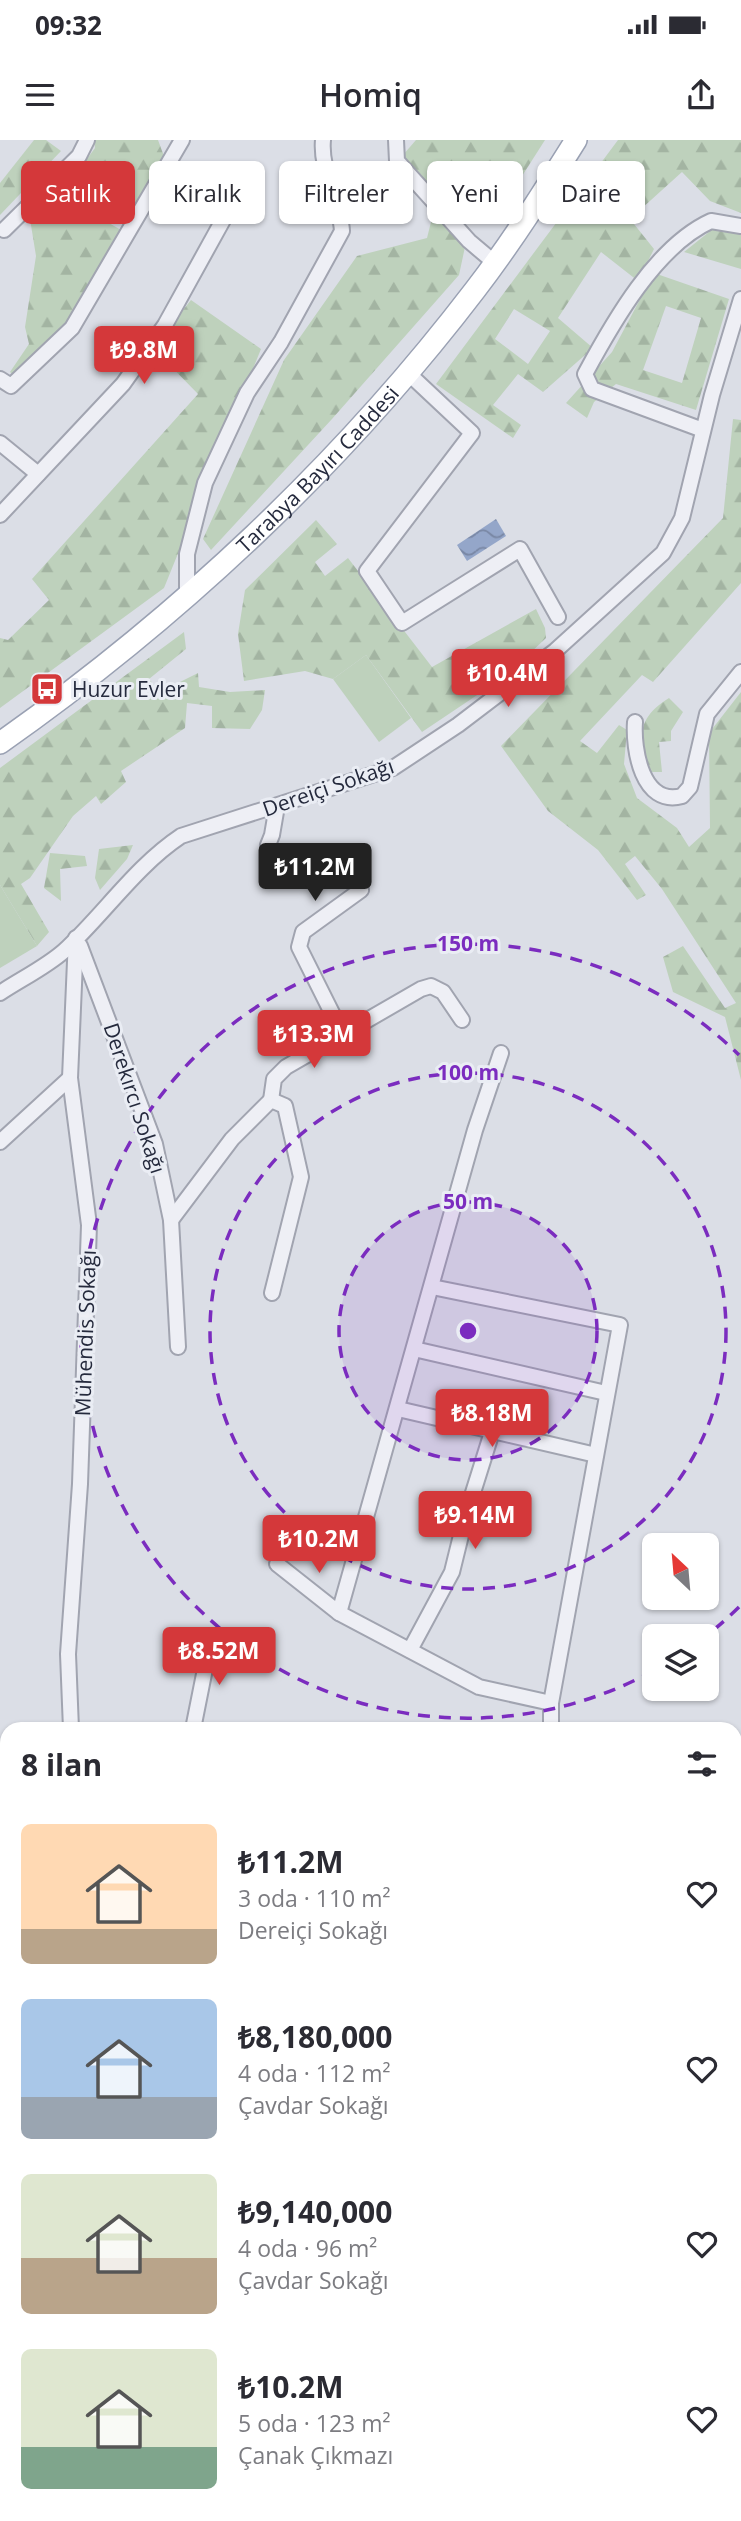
<!DOCTYPE html>
<html lang="tr">
<head>
<meta charset="utf-8">
<style>
	:root { --surface:#fff; --page:#f2f2f3; --text:#2b2b33; --muted:#7c7c81; --accent:#d4383a }
	body { margin:0; font-family:"Open Sans",sans-serif; background:var(--page); color:var(--text); height:100vh; display:flex; flex-direction:column; font-size:26px; white-space:nowrap }
	* { box-sizing:border-box; margin:0 }
	p { font-size:23px; color:var(--muted) }
	.icon { flex:none; width:38px; height:38px; fill:none; stroke:currentColor; stroke-width:2; stroke-linecap:round; stroke-linejoin:round }
	.map { position:relative; flex:1; overflow:hidden }
	.drawer { position:absolute; left:0px; top:1582px; width:742px; height:800px; display:flex; flex-direction:column; background:var(--surface); border-radius:21px 21px 0 0; box-shadow:0 2px 5px #0004 }
	.drawer>* { flex:none }
	.guide { position:absolute; left:21px; top:21px; width:700px; height:63px; display:flex; gap:14px }
	.needle { width:46px; rotate:334deg }
	.controls { position:absolute; left:642px; top:1393px; display:grid; gap:14px }
	.controls a { display:grid; place-items:center; width:77px; height:77px; border-radius:10px; background:var(--surface); box-shadow:0 2px 5px #0004; font-size:35px }
	.price { position:absolute; translate:-50% -60px; padding:0 16px; border-radius:7px; background:var(--accent); color:#fff; font-size:23px; line-height:46px; filter:drop-shadow(0 2px 4px #0008) }
	.price::after { content:''; position:absolute; left:50%; top:42px; width:21px; height:16px; margin-left:-10px; background:inherit; clip-path:polygon(0 0,100% 0,50% 100%) }
	.price.active { background:#222; color:#fff }
	ul { padding:0; list-style:none }
	li { display:flex; align-items:center; gap:21px; height:175px; padding:0 21px }
	li span { display:grid; place-items:center; flex:none; width:196px; height:140px; border-radius:10px; color:#555 }
	li>.icon { margin-inline-start:auto }
	span .icon { width:84px; height:84px; fill:#fffc; stroke-width:1 }
	li b { font-size:30px }
	h2 { display:flex; justify-content:space-between; align-items:center; height:84px; padding:0 21px; font-size:30px }
	.tag { padding:0 24px; border-radius:10px; background:var(--surface); box-shadow:0 2px 5px #0004; font-size:24px; line-height:63px }
	.tag.active { background:var(--accent); color:#fff }
	.status { display:flex; justify-content:space-between; align-items:center; height:49px; padding:0 35px; background:var(--surface); direction:ltr }
	.status svg { height:19px; fill:currentColor }
	header { display:flex; justify-content:space-between; align-items:center; height:91px; padding:0 21px; background:var(--surface); font-size:32px; font-weight:600 }
	.map>svg:first-child { display:block }
	.forest { fill:url(#forest-firs); fill-rule:evenodd }
	.green { fill:#bed1bc }
	.water { fill:url(#water-waves) }
	.lines { fill:none; stroke-linecap:round; stroke-linejoin:round }
	.street-casing { stroke:#a1a4b0; stroke-width:18 }
	.primary-casing { stroke:#9aa1b3; stroke-width:24 }
	.street { stroke:#eeeff5; stroke-width:14 }
	.primary { stroke:#fff; stroke-width:21 }
	.ring { fill:none; stroke:#7b2cbf; stroke-width:3.5; stroke-dasharray:12 9 }
	.labels { text-anchor:middle; dominant-baseline:central; stroke-width:6; stroke-linejoin:round; paint-order:stroke }
	.street-label { font-size:21px; fill:#252a3d; stroke:#eaedf4 }
	.poi-label { font-size:21px; fill:#252a3d; stroke:#eaedf4; text-anchor:start }
	.centre { fill:#7b2cbf; stroke:#eaedf4; stroke-width:3.5 }
	.ring-label { font-size:21px; text-anchor:middle; font-weight:bold; fill:#7b2cbf; stroke:#eaedf4; stroke-width:6; stroke-linejoin:round; paint-order:stroke }
</style>
</head>
<body>
<div class="status"><b>09:32</b><svg viewBox="0 0 49 12"><path d="M0 12V9h3v3zM5 12V6h3v6zM10 12V3h3v9zM15 12V0h3v12zM26 1h20v11H26zM47 4h2v5h-2z"/></svg></div>
<header><svg class="icon" aria-label="menu" viewBox="0 0 24 24"><path d="M4 6h16M4 12h16M4 18h16"/></svg>Homiq<svg class="icon" aria-label="share" viewBox="0 0 24 24"><path d="M12 15V3M7 8l5-5 5 5M5 13v7h14v-7"/></svg></header>
<div class="map">
<svg width="741" height="2381" viewBox="0 0 741 2381">
	<defs>
		<pattern id="forest-firs" width="22" height="20" patternUnits="userSpaceOnUse" patternTransform="scale(1.75)"><rect width="22" height="20" fill="#bed1bc"/><path d="M5 1l3.5 6h-7zM16 11l3.5 6h-7z" fill="#a3b4a2"/></pattern>
		<pattern id="water-waves" width="16" height="10" patternUnits="userSpaceOnUse" patternTransform="scale(1.75)"><rect width="16" height="10" fill="#94a6c9"/><path d="M0 5q4-4 8 0t8 0" fill="none" stroke="#7987a4"/></pattern>
	</defs>
	<rect width="100%" height="100%" fill="#dbdee6"/>
	<g class="forest">
		<path d="M34,0H46L61,11L0,75V43Z"/>
		<path d="M94,0H158L165,19L129,81L112,72L107,82L123,91L71,184L16,237L10,232L29,204L25,187L36,116L30,79L73,38L95,8Z"/>
		<path d="M416,0H545L492,83L423,42L411,32L403,15Z"/>
		<path d="M618,0H741V73L710,61L682,32L630,79L654,109L638,141L601,112L558,178L593,208L543,252L518,234L493,265L521,285L513,298L436,244ZM514,169L550,191L528,224L495,199Z"/>
		<path d="M434,70L458,74L465,107L459,135L332,279L211,410L203,399L284,220L357,116L427,98Z"/>
		<path d="M741,81V129L684,112L714,88Z"/>
		<path d="M654,133L729,159L696,270L616,244L594,262L587,278L566,263L612,212ZM666,166L701,178L682,243L643,230Z"/>
		<path d="M191,160L261,209L164,448L0,568V498L8,500L49,460L32,439L198,254L153,208Z"/>
		<path d="M733,279L741,280V443L653,542L642,535L580,601L597,613L619,585L627,590L624,624L637,658L677,688L689,707L710,688L709,593L741,552V940L725,877L673,852L663,817L683,806L725,868L736,863L662,749L635,716L625,724L646,755L637,760L598,710L548,671L501,606L723,378Z"/>
		<path d="M316,380L337,404L315,422L325,436L348,418L432,527L536,469L545,488L546,498L507,535L422,592L366,515L333,539L305,531L244,541L238,494L245,450Z"/>
		<path d="M184,492L186,509L149,539L160,552L198,533L199,547L230,552L265,550L262,570L250,589L212,588V566L187,563L185,588L121,631L126,642L101,664L96,656L73,676L30,738L21,744L49,792L37,806L0,745V628Z"/>
		<path d="M669,558L683,572L671,591V601L659,602L662,632H645C639,599 636,578 669,558Z"/>
		<path d="M133,705L127,719L100,750L95,738L99,709Z"/>
		<path d="M50,713L85,716L87,726L60,729L61,761L44,748Z"/>
	</g>
	<g class="green">
		<path d="M366,515L411,578L379,602L333,539Z"/>
		<path d="M0,745L37,806L0,828Z"/>
	</g>
	<path class="water" d="M496,379L506,396L467,421L457,405Z"/>
	<g class="lines">
		<defs>
			<g id="street">
				<path d="M396,0L397,21L469,101L495,123"/>
				<path d="M4,90L79,16L87,0"/>
				<path d="M407,232L472,293L367,431L402,483L520,409L558,477"/>
				<path d="M0,239L11,246L72,188L182,0"/>
				<path d="M703,290L592,249L585,234C613,182 656,106 711,81L741,86"/>
				<path d="M0,303L38,334"/>
				<path d="M0,375L123,244L165,185L228,71"/>
				<path d="M187,456V414L205,343L247,253L281,202L342,91C340,60 320,31 323,0"/>
				<path d="M635,582C633,609 642,667 682,656L690,647L707,574L741,532"/>
				<path d="M277,666L272,695L268,705L276,713L357,741L361,750L303,792L299,807L342,893"/>
				<path d="M80,806L155,1004L171,1080L178,1207"/>
				<path d="M0,853C21,839 46,827 64,811C104,774 136,726 181,696L393,628L458,585L555,511L663,413L682,378L712,255L741,159"/>
				<path d="M501,913L475,990L339,1473L479,1547L551,1563"/>
				<path d="M271,960L274,939L286,927L421,849L431,846L443,852L462,880"/>
				<path d="M0,1002L70,938"/>
				<path d="M171,1080L232,999L271,960L285,966L301,1037L272,1153"/>
				<path d="M432,1147L620,1185L551,1563V1589"/>
				<path d="M414,1209L606,1253"/>
				<path d="M398,1269L596,1315"/>
				<path d="M277,1424L339,1473"/>
				<path d="M410,1510L452,1432L466,1375L492,1292"/>
				<path d="M71,1589L68,1514L80,1344L89,1085L70,938L76,798"/>
				<path d="M193,1589L211,1499"/>
				<path d="M0,1611L7,1624"/>
				<path d="M735,1888L741,1899"/>
				<path d="M0,1892L7,1899"/>
				<path d="M735,1947H741"/>
				<path d="M171,2375L172,2381"/>
				<path d="M295,2375L299,2381"/>
				<path d="M481,2375L487,2381"/>
				<path d="M0,2376L10,2381"/>
				<path d="M610,2381L614,2375"/>
			</g>
			<g id="primary">
				<path id="s1" d="M0,603C179,477 342,324 475,150C512,102 544,51 576,0"/>
			</g>
		</defs>
		<use href="#street" class="street-casing"/>
		<use href="#primary" class="primary-casing"/>
		<use href="#street" class="street"/>
		<use href="#primary" class="primary"/>
	</g>
	<circle cx="468" cy="1191" r="129" fill="#7b2cbf" fill-opacity=".12"/>
	<g class="ring">
		<circle cx="468" cy="1191" r="129"/>
		<circle cx="468" cy="1191" r="258"/>
		<path d="M739 1467A387 387 0 0 1 706 1496M653 1531A387 387 0 1 1 739 915"/>
	</g>
	<defs>
		<symbol id="bus-square" viewBox="-11 -11 22 22"><rect x="-9" y="-9" width="18" height="18" rx="4" fill="#d4383a" stroke="#eaedf4"/><path d="M-5-6H5V4H4V6H2V4H-2V6H-4V4H-5ZM-3.5-4V0h7V-4ZM-3.5 1.2v1.5H-2V1.2ZM2 1.2v1.5H3.5V1.2Z" fill="#fff"/></symbol>
	</defs>
	<g fill-rule="evenodd">
		<use href="#bus-square" x="28" y="530" width="38" height="38"/>
	</g>
	<g class="labels">
		<g class="street-label">
			<text stroke="none"><textPath href="#s1" startOffset="420">Tarabya Bayırı Caddesi</textPath></text>
			<text transform="translate(328 647) rotate(-19)">Dereiçi Sokağı</text>
			<text transform="translate(135 958) rotate(72)">Derekırcı Sokağı</text>
			<text transform="translate(85 1193) rotate(-88)">Mühendis Sokağı</text>
		</g>
		<g class="poi-label">
			<text x="72" y="549">Huzur Evler</text>
		</g>
	</g>
	<circle cx="468" cy="1191" r="10" class="centre"/>
	<g class="ring-label">
		<text x="468" y="811">150 m</text>
		<text x="468" y="940">100 m</text>
		<text x="468" y="1069">50 m</text>
	</g>
</svg>
<div class="controls">
<a><svg class="needle" viewBox="-14 -14 28 28"><path d="M0-13l5 13h-10z" fill="#e53935"/><path d="M0 13l5-13h-10z" fill="#7c7c81"/></svg></a>
<a><svg class="icon" aria-label="layers" viewBox="0 0 24 24"><path d="M12 4l9 5-9 5-9-5zM3 14l9 5 9-5"/></svg></a>
</div>
<b class="price" style="left:144px;top:246px">₺9.8M</b>
<b class="price" style="left:508px;top:569px">₺10.4M</b>
<b class="price active" style="left:315px;top:763px">₺11.2M</b>
<b class="price" style="left:314px;top:930px">₺13.3M</b>
<b class="price" style="left:492px;top:1309px">₺8.18M</b>
<b class="price" style="left:475px;top:1411px">₺9.14M</b>
<b class="price" style="left:319px;top:1435px">₺10.2M</b>
<b class="price" style="left:219px;top:1547px">₺8.52M</b>
<div class="guide">
<a class="tag active">Satılık</a>
<a class="tag">Kiralık</a>
<a class="tag">Filtreler</a>
<a class="tag">Yeni</a>
<a class="tag">Daire</a>
</div>
<section class="drawer">
<h2>8 ilan<svg class="icon" aria-label="filters" viewBox="0 0 24 24"><path d="M4 7h16M4 17h16"/><circle cx="9" cy="7" r="2"/><circle cx="15" cy="17" r="2"/></svg></h2>
<ul>
<li><span style="background:linear-gradient(#ffd9b3 75%,#b9a48a 0)"><svg class="icon" aria-label="home" viewBox="0 0 24 24"><path d="M3 11l9-7 9 7M6 9v11h12V9"/></svg></span><div><b>₺11.2M</b><p>3 oda · 110 m²</p><p>Dereiçi Sokağı</p></div><svg class="icon" aria-label="heart" viewBox="0 0 24 24"><path d="M12 20l-8-8c-3-5 5-10 8-4 3-6 11-1 8 4z"/></svg></li>
<li><span style="background:linear-gradient(#a9c7e8 70%,#9aa5b1 0)"><svg class="icon" aria-label="home" viewBox="0 0 24 24"><path d="M3 11l9-7 9 7M6 9v11h12V9"/></svg></span><div><b>₺8,180,000</b><p>4 oda · 112 m²</p><p>Çavdar Sokağı</p></div><svg class="icon" aria-label="heart" viewBox="0 0 24 24"><path d="M12 20l-8-8c-3-5 5-10 8-4 3-6 11-1 8 4z"/></svg></li>
<li><span style="background:linear-gradient(#dfe7d0 60%,#b9a48a 0)"><svg class="icon" aria-label="home" viewBox="0 0 24 24"><path d="M3 11l9-7 9 7M6 9v11h12V9"/></svg></span><div><b>₺9,140,000</b><p>4 oda · 96 m²</p><p>Çavdar Sokağı</p></div><svg class="icon" aria-label="heart" viewBox="0 0 24 24"><path d="M12 20l-8-8c-3-5 5-10 8-4 3-6 11-1 8 4z"/></svg></li>
<li><span style="background:linear-gradient(#dfe7d0 70%,#7fa58c 0)"><svg class="icon" aria-label="home" viewBox="0 0 24 24"><path d="M3 11l9-7 9 7M6 9v11h12V9"/></svg></span><div><b>₺10.2M</b><p>5 oda · 123 m²</p><p>Çanak Çıkmazı</p></div><svg class="icon" aria-label="heart" viewBox="0 0 24 24"><path d="M12 20l-8-8c-3-5 5-10 8-4 3-6 11-1 8 4z"/></svg></li>
</ul>
</section>
</div>
</body>
</html>
